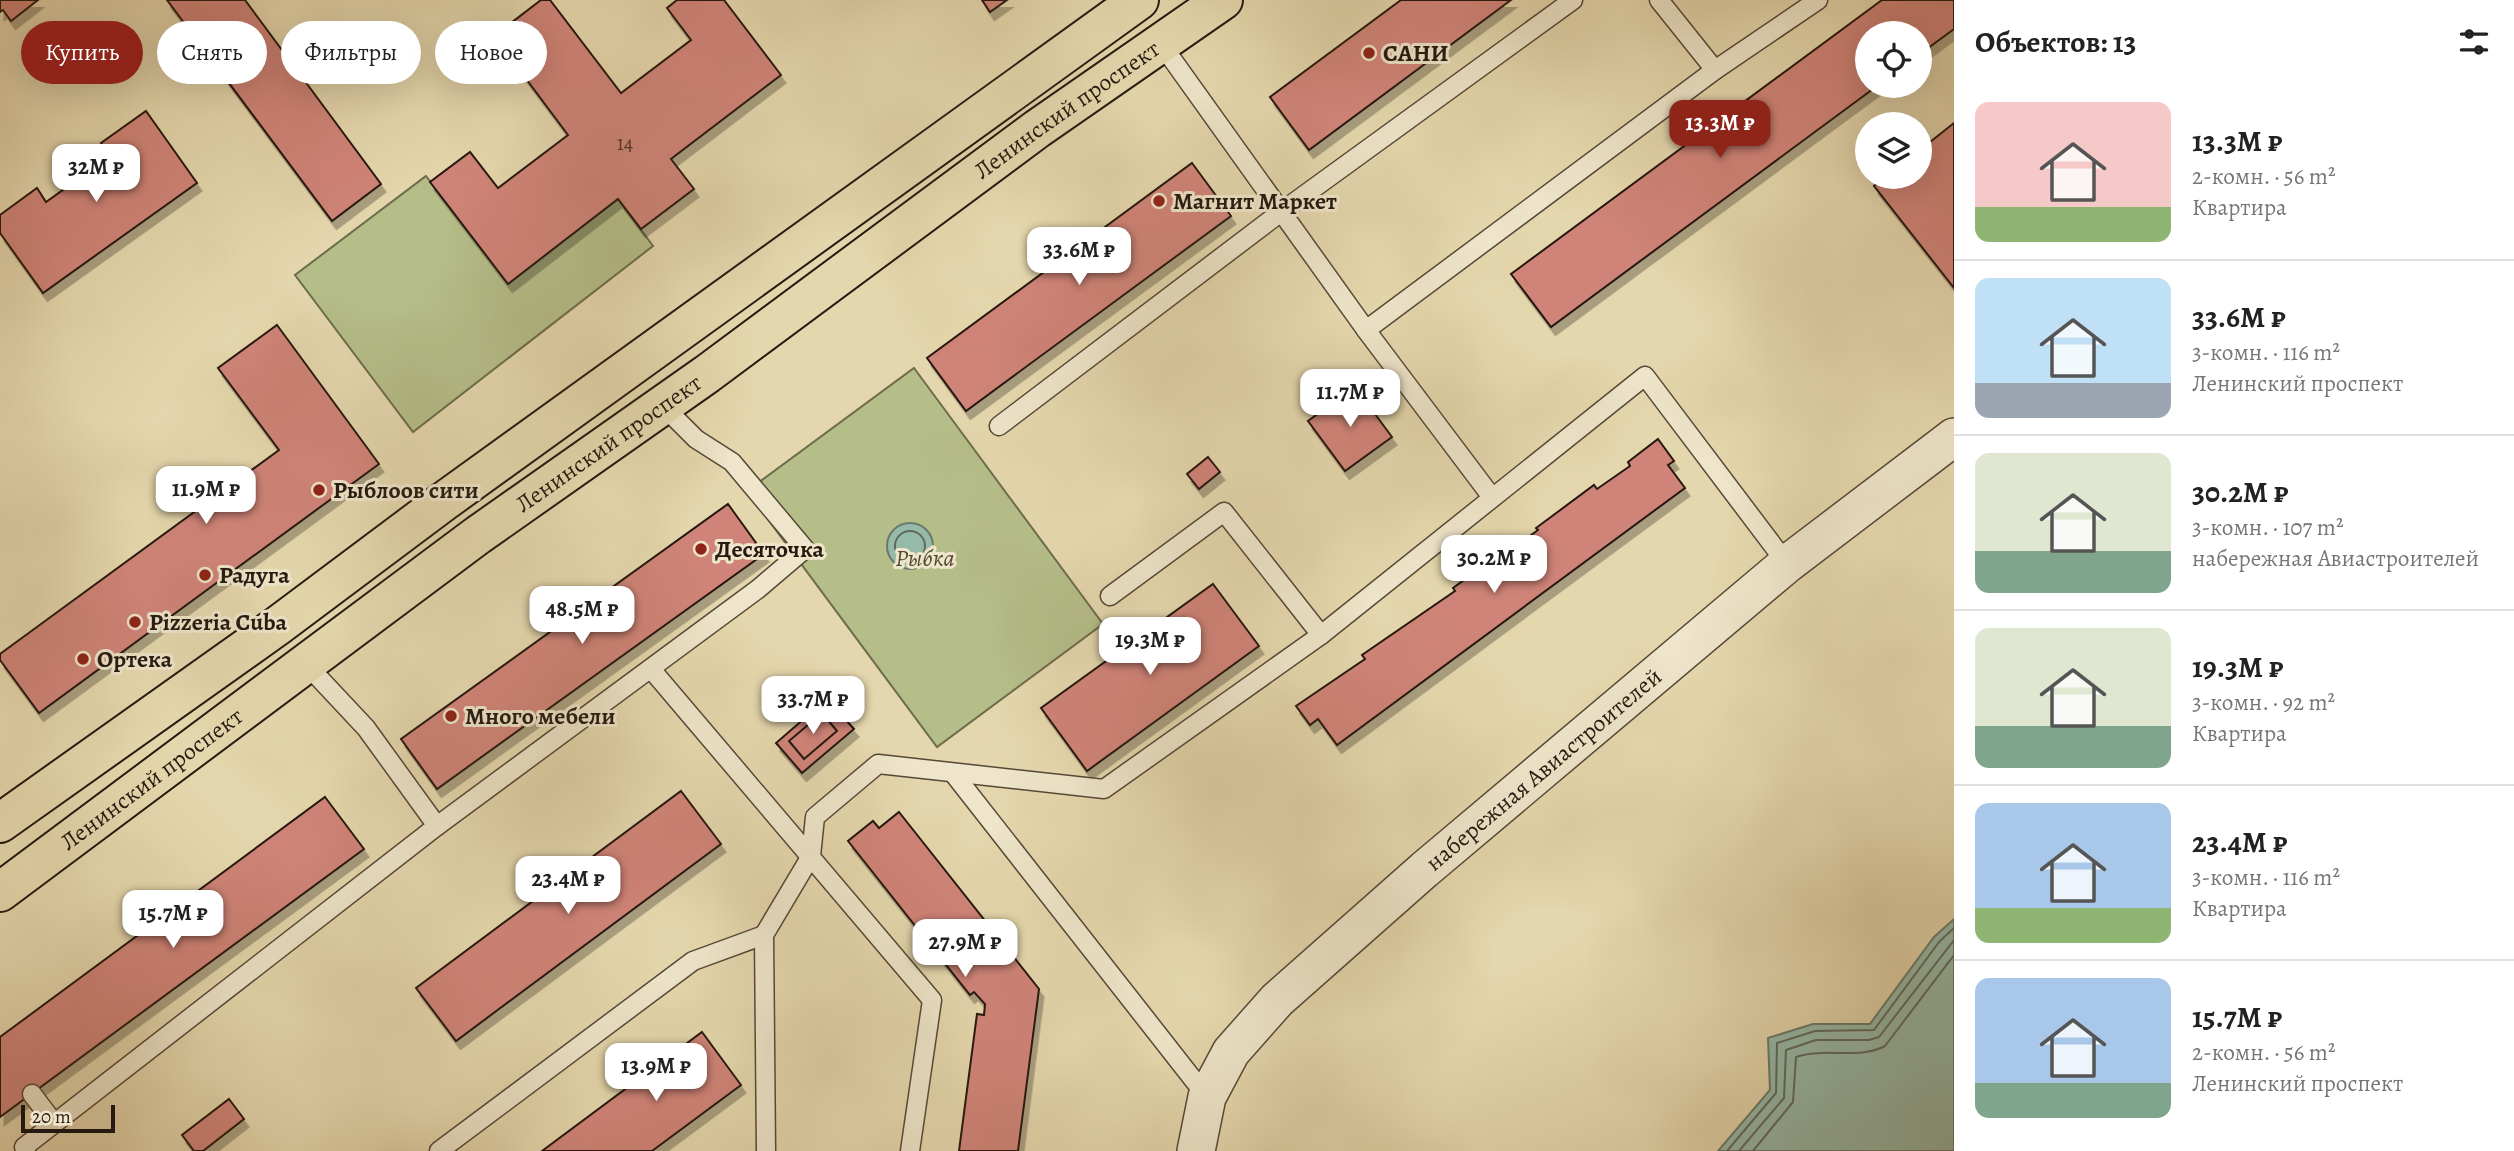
<!DOCTYPE html>
<html lang="ru">
<head>
<meta charset="utf-8">
<style>
	:root { --surface:#fff; --page:#f6f6f6; --text:#222; --muted:#767676; --line:#e0e0e0; --accent:#8f2418 }
	body { margin:0; font-family:Alegreya,serif; background:var(--page); color:var(--text); height:100vh; display:flex; flex-direction:column; font-size:26px; white-space:nowrap }
	* { box-sizing:border-box; margin:0 }
	p { font-size:23px; color:var(--muted) }
	.icon { flex:none; width:38px; height:38px; fill:none; stroke:currentColor; stroke-width:2; stroke-linecap:round; stroke-linejoin:round }
	.map { position:relative; flex:1; overflow:hidden }
	.side { display:flex; flex-direction:column; background:var(--surface); width:560px }
	.side>* { flex:none }
	.hud { position:absolute; left:21px; top:21px; width:665px; height:63px; display:flex; gap:14px }
	.tools { position:absolute; left:1855px; top:21px; display:grid; gap:14px }
	.tools a { display:grid; place-items:center; width:77px; height:77px; border-radius:50%; background:var(--surface); box-shadow:0 7px 28px #0002; font-size:35px }
	.scale { position:absolute; left:21px; bottom:18px; width:94px; box-sizing:border-box; padding-left:7px; border:4px solid #251910; border-top:0; font-size:19px; line-height:24px; white-space:nowrap; color:#251910; -webkit-text-stroke:5px #eee5ca; paint-order:stroke }
	.price { position:absolute; translate:-50% -60px; padding:0 16px; border-radius:14px; background:#fff; color:#222; font-size:23px; line-height:46px; filter:drop-shadow(0 2px 4px #0008) }
	.price::after { content:''; position:absolute; left:50%; top:42px; width:21px; height:16px; margin-left:-10px; background:inherit; clip-path:polygon(0 0,100% 0,50% 100%) }
	.price.current { background:var(--accent); color:#fff }
	ul { padding:0; list-style:none }
	li { display:flex; align-items:center; gap:21px; height:175px; padding:0 21px }
	li+li { border-top:2px solid var(--line) }
	li span { display:grid; place-items:center; flex:none; width:196px; height:140px; border-radius:14px; color:#555 }
	li>.icon { margin-inline-start:auto }
	span .icon { width:84px; height:84px; fill:#fffc; stroke-width:1 }
	li b { font-size:30px }
	h2 { display:flex; justify-content:space-between; align-items:center; height:84px; padding:0 21px; font-size:30px }
	.pill { padding:0 24px; border-radius:32px; background:var(--surface); box-shadow:0 7px 28px #0002; font-size:24px; line-height:63px }
	.pill.current { background:var(--accent); color:#fff }
	main { display:flex; flex:1; min-height:0 }
	.map>svg:first-child { display:block }
	.green { fill:#b5be89; stroke:#6d6c4c; stroke-width:2 }
	.water { fill:#96baa9; stroke:#697a6c; stroke-width:2 }
	.lines { fill:none; stroke-linecap:round; stroke-linejoin:round }
	.shore { stroke:#5e6a5c; stroke-width:2 }
	.building { fill:#d08479; stroke:#251910; stroke-width:2; filter:url(#shadow) }
	.service-casing { stroke:#554837; stroke-width:21 }
	.minor-casing { stroke:#554837; stroke-width:40 }
	.primary-casing { stroke:#251910; stroke-width:42 }
	.service { stroke:#eee5ca; stroke-width:18 }
	.minor { stroke:#eee5ca; stroke-width:37 }
	.primary { stroke:#e5d7ad; stroke-width:38 }
	.poi-dot { fill:#8f2418; stroke:#eee5ca; stroke-width:2.5 }
	.labels { text-anchor:middle; dominant-baseline:central; stroke-width:6; stroke-linejoin:round; paint-order:stroke }
	.number-label { font-size:21px; fill:#50342a }
	.poi-label { font-size:24px; font-weight:bold; fill:#251910; stroke:#eee5ca; text-anchor:start }
	.street-label { font-size:24px; fill:#251910; stroke:#eee5ca }
	.park-label { font-size:24px; font-style:italic; fill:#504b34; stroke:#eee5ca }
</style>
</head>
<body>
<main>
<div class="map">
<svg width="1954" height="1151" viewBox="0 0 1954 1151">
	<defs>
		<filter id="shadow"><feDropShadow dx="4.5" dy="8" stdDeviation="0" flood-color="#0004"/></filter>
	</defs>
	<rect width="100%" height="100%" fill="#e5d7ad"/>
	<filter id="stains"><feTurbulence type="fractalNoise" baseFrequency=".00286" numOctaves="4"/><feColorMatrix values="0 0 0 0 .2 0 0 0 0 .09 0 0 0 0 .02 0 0 0 .5 -.17"/></filter>
	<radialGradient id="worn" r=".72"><stop offset=".6" stop-color="#630" stop-opacity="0"/><stop offset="1" stop-color="#630" stop-opacity=".3"/></radialGradient>
	<g class="green">
		<path d="M426,176L508,283L618,199L653,246L413,432L295,275Z"/>
		<path d="M914,368L1103,624L937,747L747,491Z"/>
	</g>
	<g class="water">
		<circle cx="910" cy="546" r="23"/>
		<path d="M1954,919V1151H1718L1770,1090L1768,1038L1813,1024H1870L1934,937Z"/>
	</g>
	<g class="lines">
		<g class="shore">
			<circle cx="910" cy="546" r="15"/>
			<path d="M1727,1151L1776,1093L1777,1043L1815,1031L1874,1030L1939,942L1954,928"/>
			<path d="M1739,1151L1784,1098L1786,1050L1816,1040H1869L1879,1037L1954,940"/>
			<path d="M1753,1151L1793,1102L1796,1057C1824,1047 1859,1060 1885,1046L1954,955"/>
		</g>
	</g>
	<g class="building">
		<path d="M0,0H38L11,21L3,10L0,12Z"/>
		<path d="M167,0H245L381,184L332,221Z"/>
		<path d="M541,0H550L621,93L691,40L667,8L677,0H724L781,75L671,159L694,189L641,229L618,199L508,284L430,182L470,152L498,188L568,135L494,36Z"/>
		<path d="M982,0H1007L990,12Z"/>
		<path d="M1401,0H1511L1309,150L1270,97Z"/>
		<path d="M1882,0H1954V29L1920,54V33H1867V86H1877L1551,327L1511,274Z"/>
		<path d="M146,111L197,183L43,293L0,233V215L37,188L46,202L110,156L101,143Z"/>
		<path d="M1954,123V288L1874,186L1886,177H1920V150Z"/>
		<path d="M1192,163L1231,216L966,411L927,358Z"/>
		<path d="M277,325L379,464L39,713L0,660V654L279,450L218,368Z"/>
		<path d="M1355,387L1392,437L1345,471L1308,421Z"/>
		<path d="M1658,439L1674,461L1668,465L1685,488L1337,745L1318,719L1310,725L1296,706L1365,659L1362,655L1455,591L1453,588L1505,550L1507,553L1538,530L1536,528L1594,485L1597,489L1630,466L1628,462Z"/>
		<path d="M1208,457L1220,472L1199,489L1187,474Z"/>
		<path d="M728,504L764,554L437,789L401,739Z"/>
		<path d="M1213,584L1259,646L1087,771L1041,708Z"/>
		<path d="M827,699L854,729L802,773L776,743Z"/>
		<path d="M822,713L837,731L804,759L789,741Z"/>
		<path d="M681,791L721,844L456,1041L416,988Z"/>
		<path d="M325,797L364,849L0,1117V1037Z"/>
		<path d="M899,812L1039,989L1018,1151H959L977,1014L984,1015L985,1004L974,992L970,995L848,841L873,821L879,828Z"/>
		<path d="M702,1032L741,1085L652,1151H542Z"/>
		<path d="M229,1099L244,1119L203,1151H194L182,1135Z"/>
	</g>
	<g class="lines">
		<defs>
			<g id="service">
				<path d="M1659,0L1715,70"/>
				<path d="M1162,45L1366,330L1491,496"/>
				<path d="M1366,330L1715,70L1818,0"/>
				<path d="M999,426L1281,212L1573,0"/>
				<path d="M1110,596L1224,512L1321,635"/>
				<path d="M306,664L366,728L437,826L758,589L805,549L732,462L696,439L661,404"/>
				<path d="M651,669L932,1000L910,1151"/>
				<path d="M953,773L1207,1097"/>
				<path d="M32,1094L54,1123"/>
				<path d="M26,1151L24,1147L437,826"/>
				<path d="M439,1151L693,961L764,935"/>
				<path d="M766,1151L764,935L811,856L815,817L878,764L1104,789L1321,635L1645,376L1787,564"/>
			</g>
			<g id="minor">
				<path id="s1" d="M1196,1151L1207,1097L1231,1052L1277,1000L1424,870L1787,564L1954,437"/>
			</g>
			<g id="primary">
				<path d="M0,823L276,627L443,502L1139,0"/>
				<path id="s2" d="M0,892L478,535L707,374L1037,129L1223,0"/>
			</g>
		</defs>
		<use href="#service" class="service-casing"/>
		<use href="#minor" class="minor-casing"/>
		<use href="#primary" class="primary-casing"/>
		<use href="#service" class="service"/>
		<use href="#minor" class="minor"/>
		<use href="#primary" class="primary"/>
	</g>
	<g class="poi-dot">
		<circle cx="1369" cy="53" r="7"/>
		<circle cx="1159" cy="201" r="7"/>
		<circle cx="319" cy="490" r="7"/>
		<circle cx="701" cy="549" r="7"/>
		<circle cx="205" cy="575" r="7"/>
		<circle cx="135" cy="622" r="7"/>
		<circle cx="83" cy="659" r="7"/>
		<circle cx="451" cy="716" r="7"/>
	</g>
	<g class="labels">
		<g class="number-label">
			<text x="625" y="143">14</text>
		</g>
		<g class="poi-label">
			<text x="1383" y="53">САНИ</text>
			<text x="1173" y="201">Магнит Маркет</text>
			<text x="333" y="490">Рыблоов сити</text>
			<text x="715" y="549">Десяточка</text>
			<text x="219" y="575">Радуга</text>
			<text x="149" y="622">Pizzeria Cuba</text>
			<text x="97" y="659">Ортека</text>
			<text x="465" y="716">Много мебели</text>
		</g>
		<g class="street-label">
			<text stroke="none"><textPath href="#s2" startOffset="1323">Ленинский проспект</textPath></text>
			<text stroke="none"><textPath href="#s2" startOffset="756">Ленинский проспект</textPath></text>
			<text stroke="none"><textPath href="#s1" startOffset="528">набережная Авиастроителей</textPath></text>
			<text stroke="none"><textPath href="#s2" startOffset="189">Ленинский проспект</textPath></text>
		</g>
		<g class="park-label">
			<text x="925" y="558">Рыбка</text>
		</g>
	</g>
	<rect width="100%" height="100%" filter="url(#stains)"/>
	<rect width="100%" height="100%" fill="url(#worn)"/>
</svg>
<div class="tools">
<a><svg class="icon" aria-label="locate" viewBox="0 0 24 24"><circle cx="12" cy="12" r="6"/><path d="M12 2v4M12 18v4M2 12h4M18 12h4"/></svg></a>
<a><svg class="icon" aria-label="layers" viewBox="0 0 24 24"><path d="M12 4l9 5-9 5-9-5zM3 14l9 5 9-5"/></svg></a>
</div>
<div class="scale">20 m</div>
<b class="price current" style="left:1720px;top:160px">13.3M ₽</b>
<b class="price" style="left:96px;top:204px">32M ₽</b>
<b class="price" style="left:1079px;top:287px">33.6M ₽</b>
<b class="price" style="left:1350px;top:429px">11.7M ₽</b>
<b class="price" style="left:206px;top:526px">11.9M ₽</b>
<b class="price" style="left:1494px;top:595px">30.2M ₽</b>
<b class="price" style="left:582px;top:646px">48.5M ₽</b>
<b class="price" style="left:1150px;top:677px">19.3M ₽</b>
<b class="price" style="left:813px;top:736px">33.7M ₽</b>
<b class="price" style="left:568px;top:916px">23.4M ₽</b>
<b class="price" style="left:173px;top:950px">15.7M ₽</b>
<b class="price" style="left:965px;top:979px">27.9M ₽</b>
<b class="price" style="left:656px;top:1103px">13.9M ₽</b>
<div class="hud">
<a class="pill current">Купить</a>
<a class="pill">Снять</a>
<a class="pill">Фильтры</a>
<a class="pill">Новое</a>
</div>
</div>
<section class="side">
<h2>Объектов: 13<svg class="icon" aria-label="filters" viewBox="0 0 24 24"><path d="M4 7h16M4 17h16"/><circle cx="9" cy="7" r="2"/><circle cx="15" cy="17" r="2"/></svg></h2>
<ul>
<li><span style="background:linear-gradient(#f6c9c9 75%,#8fb573 0)"><svg class="icon" aria-label="home" viewBox="0 0 24 24"><path d="M3 11l9-7 9 7M6 9v11h12V9"/></svg></span><div><b>13.3M ₽</b><p>2-комн. · 56 m²</p><p>Квартира</p></div></li>
<li><span style="background:linear-gradient(#bfe0f5 75%,#9aa5b1 0)"><svg class="icon" aria-label="home" viewBox="0 0 24 24"><path d="M3 11l9-7 9 7M6 9v11h12V9"/></svg></span><div><b>33.6M ₽</b><p>3-комн. · 116 m²</p><p>Ленинский проспект</p></div></li>
<li><span style="background:linear-gradient(#dfe7d0 70%,#7fa58c 0)"><svg class="icon" aria-label="home" viewBox="0 0 24 24"><path d="M3 11l9-7 9 7M6 9v11h12V9"/></svg></span><div><b>30.2M ₽</b><p>3-комн. · 107 m²</p><p>набережная Авиастроителей</p></div></li>
<li><span style="background:linear-gradient(#dfe7d0 70%,#7fa58c 0)"><svg class="icon" aria-label="home" viewBox="0 0 24 24"><path d="M3 11l9-7 9 7M6 9v11h12V9"/></svg></span><div><b>19.3M ₽</b><p>3-комн. · 92 m²</p><p>Квартира</p></div></li>
<li><span style="background:linear-gradient(#a9c7e8 75%,#8fb573 0)"><svg class="icon" aria-label="home" viewBox="0 0 24 24"><path d="M3 11l9-7 9 7M6 9v11h12V9"/></svg></span><div><b>23.4M ₽</b><p>3-комн. · 116 m²</p><p>Квартира</p></div></li>
<li><span style="background:linear-gradient(#a9c7e8 75%,#7fa58c 0)"><svg class="icon" aria-label="home" viewBox="0 0 24 24"><path d="M3 11l9-7 9 7M6 9v11h12V9"/></svg></span><div><b>15.7M ₽</b><p>2-комн. · 56 m²</p><p>Ленинский проспект</p></div></li>
</ul>
</section>
</main>
</body>
</html>
